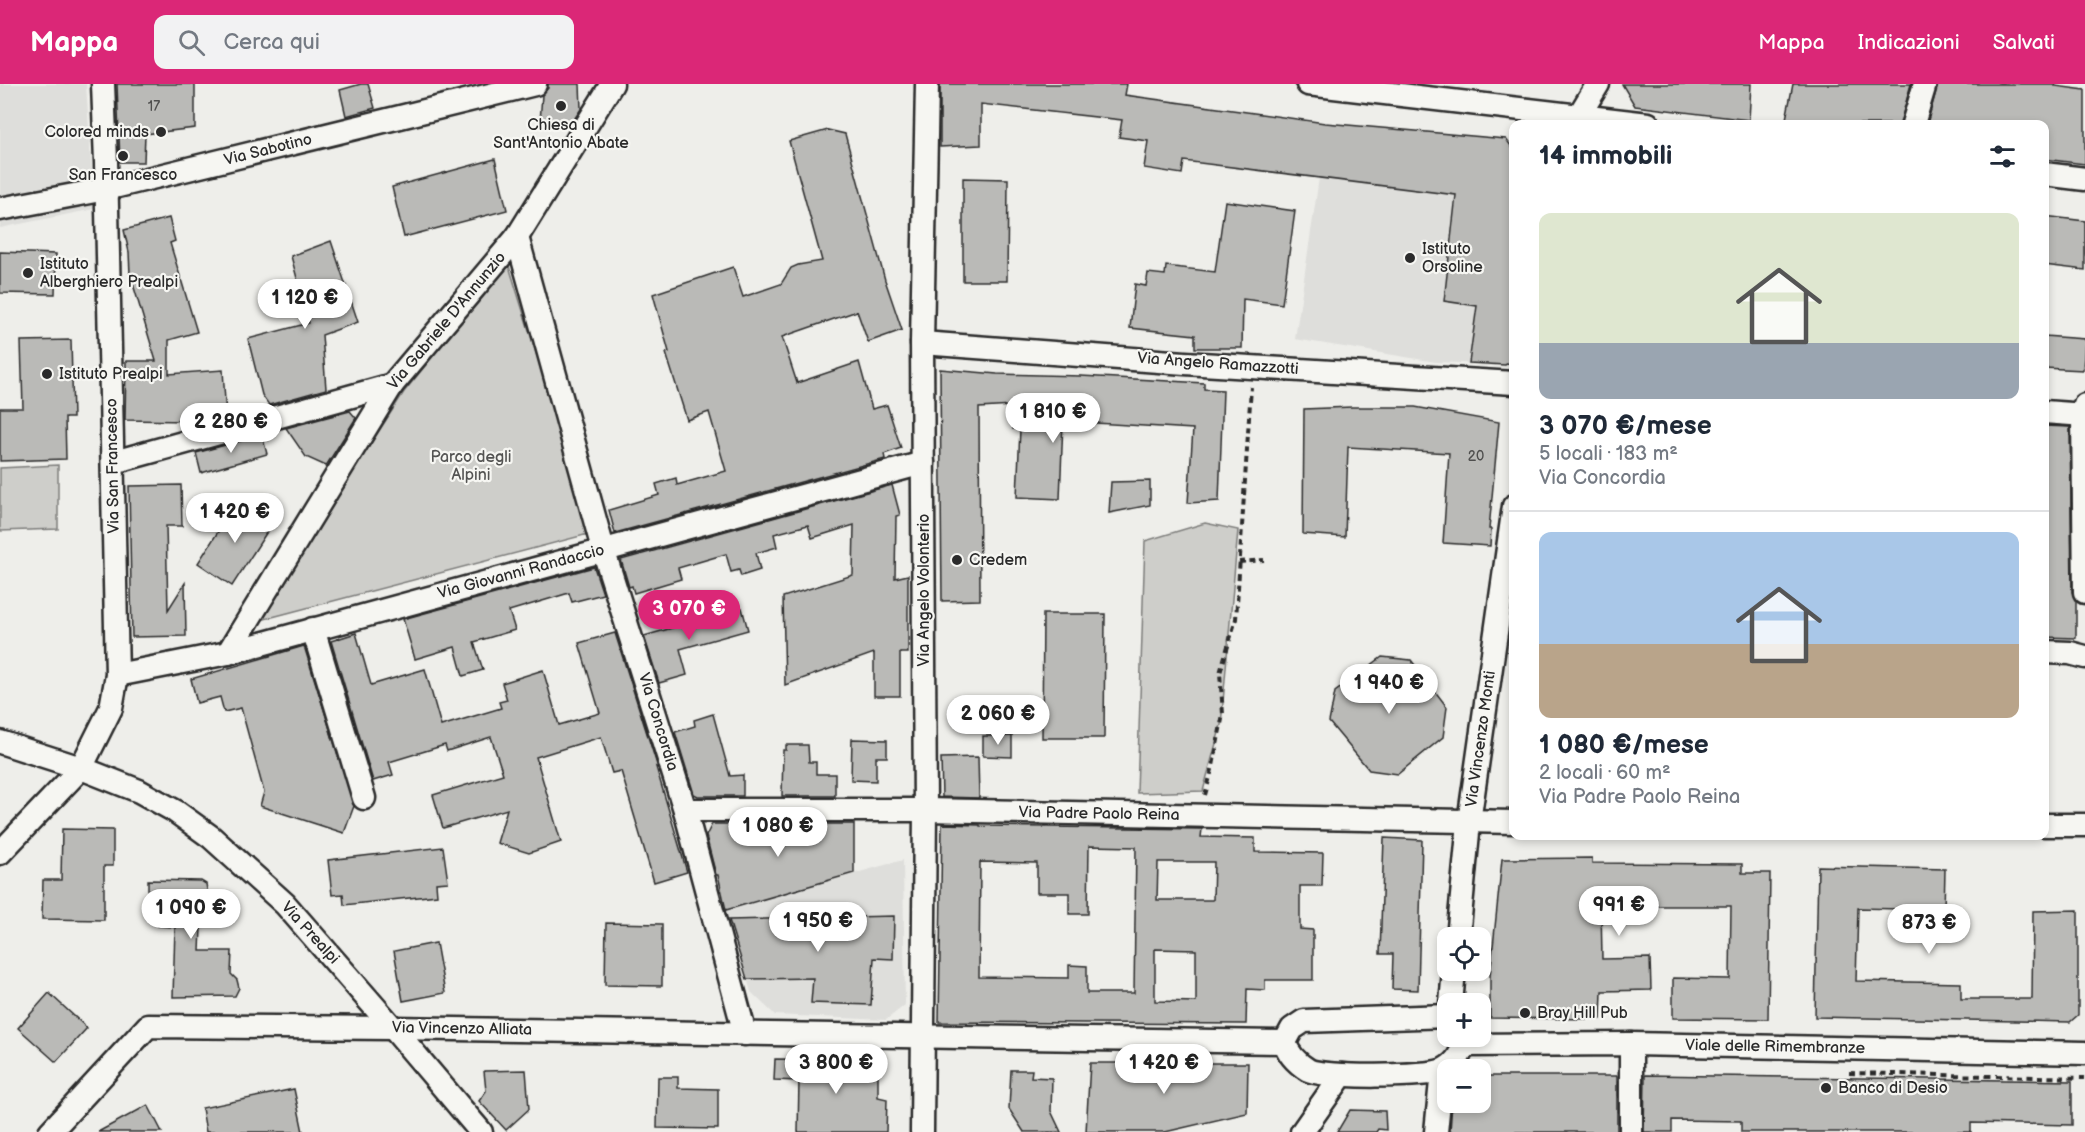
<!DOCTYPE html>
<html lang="it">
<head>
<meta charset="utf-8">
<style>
	:root { --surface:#fff; --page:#f2f2f3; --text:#1f2937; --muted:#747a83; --line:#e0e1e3; --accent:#db2777 }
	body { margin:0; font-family:"Balsamiq Sans",sans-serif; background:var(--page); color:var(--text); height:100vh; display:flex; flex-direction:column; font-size:22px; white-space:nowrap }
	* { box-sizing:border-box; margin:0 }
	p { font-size:20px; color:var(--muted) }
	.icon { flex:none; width:33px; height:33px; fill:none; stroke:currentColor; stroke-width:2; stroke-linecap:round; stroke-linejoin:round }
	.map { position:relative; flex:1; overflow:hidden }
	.sheet { position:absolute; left:1509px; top:36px; width:540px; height:720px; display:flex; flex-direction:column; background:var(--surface); border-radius:12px; box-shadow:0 3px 9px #0003 }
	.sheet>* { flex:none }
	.controls { position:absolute; left:1437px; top:843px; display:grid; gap:12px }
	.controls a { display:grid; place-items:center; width:54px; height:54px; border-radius:12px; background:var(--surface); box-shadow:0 3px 9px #0003; font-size:30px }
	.price { position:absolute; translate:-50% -51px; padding:0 14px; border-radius:21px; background:#fff; color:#222; font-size:20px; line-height:39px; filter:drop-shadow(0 2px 3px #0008) }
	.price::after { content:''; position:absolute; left:50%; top:36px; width:18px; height:14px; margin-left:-9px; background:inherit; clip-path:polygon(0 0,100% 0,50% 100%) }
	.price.current { background:var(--accent); color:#fff }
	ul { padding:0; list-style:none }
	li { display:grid; align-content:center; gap:12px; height:318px; padding:0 30px }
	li+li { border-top:2px solid var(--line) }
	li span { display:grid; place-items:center; height:186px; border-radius:12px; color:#555 }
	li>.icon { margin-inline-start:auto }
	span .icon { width:108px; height:108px; fill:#fffc; stroke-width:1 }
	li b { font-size:26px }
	h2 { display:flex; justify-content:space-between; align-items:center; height:72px; padding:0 30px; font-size:26px }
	header { display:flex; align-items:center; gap:36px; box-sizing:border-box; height:84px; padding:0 30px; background:var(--accent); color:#fff }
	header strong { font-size:28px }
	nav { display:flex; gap:33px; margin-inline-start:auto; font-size:21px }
	.search { width:420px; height:54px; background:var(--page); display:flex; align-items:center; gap:15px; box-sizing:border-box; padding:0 21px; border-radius:12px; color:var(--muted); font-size:22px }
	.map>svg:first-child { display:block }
	.built { fill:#dededb }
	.green { fill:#cececa; stroke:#7c7c7a; stroke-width:1.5 }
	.building { fill:#babab7; stroke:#2b2b2b; stroke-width:1.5; fill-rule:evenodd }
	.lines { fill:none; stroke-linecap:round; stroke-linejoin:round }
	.minor-casing { stroke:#2b2b2b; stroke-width:27 }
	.path { stroke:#2b2b2b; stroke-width:4; stroke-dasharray:6 4.5; stroke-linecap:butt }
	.minor { stroke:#f6f6f2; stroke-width:22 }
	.poi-dot { fill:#2b2b2b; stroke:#f6f6f2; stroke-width:2 }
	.labels { text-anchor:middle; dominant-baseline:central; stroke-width:4.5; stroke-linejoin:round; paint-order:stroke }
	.number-label { font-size:14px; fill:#4f4f4e }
	.poi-label { font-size:16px; fill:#2b2b2b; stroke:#f6f6f2; text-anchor:start }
	.street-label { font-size:16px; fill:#2b2b2b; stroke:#f6f6f2 }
	.park-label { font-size:16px; fill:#545453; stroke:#f6f6f2 }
</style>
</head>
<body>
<header>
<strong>Mappa</strong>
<div class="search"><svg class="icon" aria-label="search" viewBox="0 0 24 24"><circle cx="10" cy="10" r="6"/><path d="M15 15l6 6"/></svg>Cerca qui</div>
<nav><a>Mappa</a><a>Indicazioni</a><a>Salvati</a></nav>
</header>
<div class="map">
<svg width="2085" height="1048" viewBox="0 0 2085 1048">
	<rect width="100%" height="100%" fill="#eeeeea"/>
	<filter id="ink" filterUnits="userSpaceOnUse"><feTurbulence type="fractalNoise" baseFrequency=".0167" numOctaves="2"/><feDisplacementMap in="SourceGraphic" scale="12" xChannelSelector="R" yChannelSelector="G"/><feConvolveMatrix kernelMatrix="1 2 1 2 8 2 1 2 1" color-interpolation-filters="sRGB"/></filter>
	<g filter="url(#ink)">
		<g class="built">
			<path d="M0,0H86L94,125L0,144Z"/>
			<path d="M1325,39L1506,55L1513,276L1505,281L1436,278L1295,255L1319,94Z"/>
			<path d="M903,776L905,921L886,936L775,931L751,908L726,825Z"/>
		</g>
		<g class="green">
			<path d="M508,179L592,449L257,537L404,308Z"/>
			<path d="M58,381V445L0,447V384Z"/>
			<path d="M1205,439L1238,446L1221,641L1203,707L1137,709L1145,457Z"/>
		</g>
		<g class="building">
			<path d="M117,0H195V44L145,50L144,78H120Z"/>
			<path d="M361,0H368L375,24L346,32L340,6Z"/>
			<path d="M548,0H580L581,25L571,40L540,38L542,11L548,4Z"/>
			<path d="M940,0H1127L1125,11L1325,39L1506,55L1514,66V276L1505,281L1469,279L1477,222L1444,217L1456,111L1184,77L1182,90L1144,84L1148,57L1119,53L1122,36L981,20V61L940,63Z"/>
			<path d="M1622,0H1751L1749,36L1635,22Z"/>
			<path d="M1793,0H1911L1900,40H1785Z"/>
			<path d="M1938,0H2056L2055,2L2085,6V80L2044,75V40H1927Z"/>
			<path d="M828,46L845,50L885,196L902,246L868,258L857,227L782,253L797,299L859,278L872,325L887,321L901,364L884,370L885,375L615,449L609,426L659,411L656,400L676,394L677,401L726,387L709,328L687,336L666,269L669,268L653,210L733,183L743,213L781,200L791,184L798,181L822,177L789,57Z"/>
			<path d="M495,75L507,126L404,153L392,103Z"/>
			<path d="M963,94L1008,95L1007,197H963Z"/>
			<path d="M1225,117L1295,127L1282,220L1243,215L1242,264H1195V251L1130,244L1135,200L1146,202L1148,189L1165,191L1166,182L1215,188Z"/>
			<path d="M2044,132L2085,137V186L2044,181Z"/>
			<path d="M169,134L175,157L170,159L197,248L169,256V290L223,286L226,333L188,343L187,337L125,336L126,277H156L130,190L129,168L124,146Z"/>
			<path d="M331,157L358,238L322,251L326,305L269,321L262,311L248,255L309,239L291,172Z"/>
			<path d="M0,168L56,170L55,210L0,209Z"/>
			<path d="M2044,252L2085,255L2083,286L2044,284Z"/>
			<path d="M71,256L73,334H65L66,375L0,377V324H23L21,257Z"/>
			<path d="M940,285L997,290L1081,292L1204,299V305L1223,306L1219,417L1188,419L1193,345L1063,337L1060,415L1017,413L1020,345H1013V322L979,324L980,516L942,517Z"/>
			<path d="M1352,323H1415L1499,338L1489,445H1491L1490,462L1443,459L1449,369L1348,363L1345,453L1303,450L1304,325Z"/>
			<path d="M350,327L356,334L326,382L306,373L286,344Z"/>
			<path d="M2044,342L2070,343L2072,508L2076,517V554L2044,553Z"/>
			<path d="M262,351L267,370L201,389L196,369Z"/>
			<path d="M1150,397V421L1109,429L1111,398Z"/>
			<path d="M181,401L182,442H166L168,526L185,499L186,552L132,553L129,402Z"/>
			<path d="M892,401L900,431L896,432L895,494L908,491V569H900V612H874V569L785,601L783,513L853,491L854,441L812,454L808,441L774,450L777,463L756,469L760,486L741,492L739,486L731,488L726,470L678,484L681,495L634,509L632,502L629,503L621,476Z"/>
			<path d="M237,418L272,440L232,502L198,479Z"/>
			<path d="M594,483L603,510L572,518L569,509L509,527L515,546L474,558L483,586L463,592L455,563L415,575L403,535Z"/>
			<path d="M742,524L748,546L680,565L687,591L659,599L644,552Z"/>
			<path d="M1043,530H1105L1104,654H1042Z"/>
			<path d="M356,549L371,601L425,585L441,642L501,624L499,618L507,616L502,599L543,586L559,641L600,629L579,559L615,549L658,684L656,683L687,788L654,798L621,687L612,689L601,653L536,673L561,758L529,769L497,759L507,725L443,744L433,711L503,690L491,653L447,667L445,661L389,678L393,691L373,697L331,557Z"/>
			<path d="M304,562L354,722L344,749L260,722L264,708L241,624L224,628L220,613L197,619L191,595Z"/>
			<path d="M1382,573L1411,576L1447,623L1443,653L1398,690L1369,686L1329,638L1335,608Z"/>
			<path d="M713,630L730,692L743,691V712H698L694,710L675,648L695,642L694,636Z"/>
			<path d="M983,652H1012V673L983,672Z"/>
			<path d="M852,655L887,656V673H876V697L851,696Z"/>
			<path d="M786,661H808L809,678H816V690H835V712H782L783,666H786Z"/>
			<path d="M978,673L979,714L942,713L941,674Z"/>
			<path d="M712,740H854V789L726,826L718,791H716L706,752Z"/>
			<path d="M942,740L980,741V742L1202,745L1201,753L1255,754V768L1323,769L1322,802H1300V845L1313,846V896H1265V906L1247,905L1246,940L939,938ZM1089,762L1136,763L1134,909H1087V882L1069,881V894L979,893L980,778L1037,779V809H1069V830H1088ZM1158,778H1214L1213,816H1157ZM1155,865L1196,866V918L1155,917Z"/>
			<path d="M62,745L113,746V782H104V836L42,835L43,796H61Z"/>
			<path d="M1384,754L1422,756L1418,906L1392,905L1393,870H1380Z"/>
			<path d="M443,763L448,798L436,799L437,811L344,821L343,810L332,811L328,776Z"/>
			<path d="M1592,774V779L1742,780V789H1770L1768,935L1673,934V894L1730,895L1731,822H1601L1602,875L1650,874L1651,906L1602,907L1601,935L1490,934V892L1502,775Z"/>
			<path d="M1818,782L1945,785L1944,826L1858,824L1856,897L1961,899V915H2032L2033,827L2078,826V931L2070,938L1815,933Z"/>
			<path d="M148,796L201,797L206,800L208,812L202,820L200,867H232L231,890L237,896L239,904L235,912L173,913L175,843L158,842V829L148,828Z"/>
			<path d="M894,832L893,875L874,874L871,921L811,919L813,894L747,895L729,836Z"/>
			<path d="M606,839L662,840V902L605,901Z"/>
			<path d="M436,859L445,909L403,917L394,867Z"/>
			<path d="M49,909L87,944L56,978L18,944Z"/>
			<path d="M775,975L878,976V1013L887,1015L886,1048H798L799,997L774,996Z"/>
			<path d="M1090,979H1248L1247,1029L1165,1048H1086Z"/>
			<path d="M526,986L529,1025L506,1046L479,1017L486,1007L484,987Z"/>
			<path d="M1011,986H1032L1031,993L1052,994L1051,1027L1061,1048H1024L1009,1025Z"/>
			<path d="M1645,991L2072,997V1041L1971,1039V1048H1741V1037L1672,1036V1048H1644Z"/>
			<path d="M1480,992H1617V1048H1450L1452,1018H1480Z"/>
			<path d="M658,993H678V1004L718,1005V1045L657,1044Z"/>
			<path d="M294,1005L303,1048H206L202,1024Z"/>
			<path d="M148,1021L162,1048H98Z"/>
			<path d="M1350,1026L1385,1027L1386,1046L1378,1045L1376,1048H1337Z"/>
		</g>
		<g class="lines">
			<defs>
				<g id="minor">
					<path d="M1308,0L1648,40"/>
					<path d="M1575,40L1578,33L1598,0"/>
					<path d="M1913,40L1925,0"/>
					<path d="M2044,90L2085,95"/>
					<path d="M0,125L106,105L535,0"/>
					<path d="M517,153L603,465L685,726L745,950"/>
					<path d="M922,259L1185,279L1514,299"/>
					<path d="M2085,321L2083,331L2085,508"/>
					<path d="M2044,328L2085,331"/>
					<path d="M114,378L392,301"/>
					<path d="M313,545L364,714"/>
					<path d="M2044,568L2070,569L2085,573"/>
					<path d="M228,569L392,301L517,153L612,0"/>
					<path d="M117,591L228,569L923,379"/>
					<path d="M0,658L81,684L139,707L175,727L211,753L285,820L393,944L481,1048"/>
					<path d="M685,726H925L1514,738"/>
					<path d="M2044,741H2085"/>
					<path d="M0,769L81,684L111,624L117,591L106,78L103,0"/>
					<path d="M1458,854L1469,738L1514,422"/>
					<path d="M1451,920L1454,886"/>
					<path d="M1448,932L1304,937L1292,945L1285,958C1288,971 1297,979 1308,986C1324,994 1427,993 1443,986C1456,980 1465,967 1463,952"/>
					<path d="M1631,960V1048"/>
					<path d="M1464,961L1631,960L2085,969"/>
					<path d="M50,1048L148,942L393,944L1285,958"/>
					<path d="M922,1048L925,726L922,259L927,0"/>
					<path d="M1302,1048L1342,991"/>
					<path d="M1436,1048L1442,987"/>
				</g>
			</defs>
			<use href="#minor" class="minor-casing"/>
			<g class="path">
				<path d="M1239,478L1264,476"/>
				<path d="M1205,711L1213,682L1223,630L1220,589L1236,535L1251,303"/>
				<path d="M1849,989L2085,994"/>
			</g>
			<use href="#minor" class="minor"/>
		</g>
	</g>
	<g class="poi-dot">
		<circle cx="561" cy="22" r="6"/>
		<circle cx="161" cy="48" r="6"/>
		<circle cx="123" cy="72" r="6"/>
		<circle cx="1410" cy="174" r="6"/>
		<circle cx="28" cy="189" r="6"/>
		<circle cx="47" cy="290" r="6"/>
		<circle cx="957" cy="476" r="6"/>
		<circle cx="1525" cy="929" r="6"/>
		<circle cx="1826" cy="1004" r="6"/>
	</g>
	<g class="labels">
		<g class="number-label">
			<text x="154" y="22">17</text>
			<text x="1476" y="372">20</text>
		</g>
		<g class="poi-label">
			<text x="561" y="41" text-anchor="middle">Chiesa di<tspan x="561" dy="18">Sant'Antonio Abate</tspan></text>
			<text x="149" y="48" text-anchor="end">Colored minds</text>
			<text x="123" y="91" text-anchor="middle">San Francesco</text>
			<text x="1422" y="165">Istituto<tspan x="1422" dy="18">Orsoline</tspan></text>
			<text x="40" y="180">Istituto<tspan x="40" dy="18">Alberghiero Prealpi</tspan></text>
			<text x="59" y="290">Istituto Prealpi</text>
			<text x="969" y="476">Credem</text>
			<text x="1537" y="929">Bray Hill Pub</text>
			<text x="1838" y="1004">Banco di Desio</text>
		</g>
		<g class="street-label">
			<text transform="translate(268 66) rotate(-14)">Via Sabotino</text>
			<text transform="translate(447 237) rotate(-50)">Via Gabriele D'Annunzio</text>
			<text transform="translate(1218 280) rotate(4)">Via Angelo Ramazzotti</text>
			<text transform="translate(113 382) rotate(-91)">Via San Francesco</text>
			<text transform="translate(521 488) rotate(-15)">Via Giovanni Randaccio</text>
			<text transform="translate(924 506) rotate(-90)">Via Angelo Volonterio</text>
			<text transform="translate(658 638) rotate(73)">Via Concordia</text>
			<text transform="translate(1481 655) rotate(-82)">Via Vincenzo Monti</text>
			<text transform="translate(1099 730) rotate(1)">Via Padre Paolo Reina</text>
			<text transform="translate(310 849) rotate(48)">Via Prealpi</text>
			<text transform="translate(462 945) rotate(1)">Via Vincenzo Alliata</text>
			<text transform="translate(1775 963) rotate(1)">Viale delle Rimembranze</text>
		</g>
		<g class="park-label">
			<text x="471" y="373">Parco degli<tspan x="471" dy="18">Alpini</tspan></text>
		</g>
	</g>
</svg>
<div class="controls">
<a><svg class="icon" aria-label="locate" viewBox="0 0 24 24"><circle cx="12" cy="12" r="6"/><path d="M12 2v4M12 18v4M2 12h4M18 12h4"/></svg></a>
<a>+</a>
<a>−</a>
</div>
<b class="price" style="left:305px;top:246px">1 120 €</b>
<b class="price" style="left:1053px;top:360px">1 810 €</b>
<b class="price" style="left:231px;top:370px">2 280 €</b>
<b class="price" style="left:235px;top:460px">1 420 €</b>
<b class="price current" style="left:689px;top:557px">3 070 €</b>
<b class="price" style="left:1389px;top:631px">1 940 €</b>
<b class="price" style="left:998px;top:662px">2 060 €</b>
<b class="price" style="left:778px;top:774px">1 080 €</b>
<b class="price" style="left:1619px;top:853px">991 €</b>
<b class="price" style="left:191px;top:856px">1 090 €</b>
<b class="price" style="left:818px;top:869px">1 950 €</b>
<b class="price" style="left:1929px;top:871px">873 €</b>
<b class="price" style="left:836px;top:1011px">3 800 €</b>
<b class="price" style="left:1164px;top:1011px">1 420 €</b>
<section class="sheet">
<h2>14 immobili<svg class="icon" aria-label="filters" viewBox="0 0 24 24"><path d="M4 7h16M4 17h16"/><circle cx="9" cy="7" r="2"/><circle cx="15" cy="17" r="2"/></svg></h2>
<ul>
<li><span style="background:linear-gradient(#dfe7d0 70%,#9aa5b1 0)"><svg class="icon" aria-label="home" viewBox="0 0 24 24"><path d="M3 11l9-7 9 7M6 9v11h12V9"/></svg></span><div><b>3 070 €/mese</b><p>5 locali · 183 m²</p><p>Via Concordia</p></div></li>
<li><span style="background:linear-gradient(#a9c7e8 60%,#b9a48a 0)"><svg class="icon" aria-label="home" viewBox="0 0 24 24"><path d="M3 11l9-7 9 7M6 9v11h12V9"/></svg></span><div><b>1 080 €/mese</b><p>2 locali · 60 m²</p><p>Via Padre Paolo Reina</p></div></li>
</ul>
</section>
</div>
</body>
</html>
